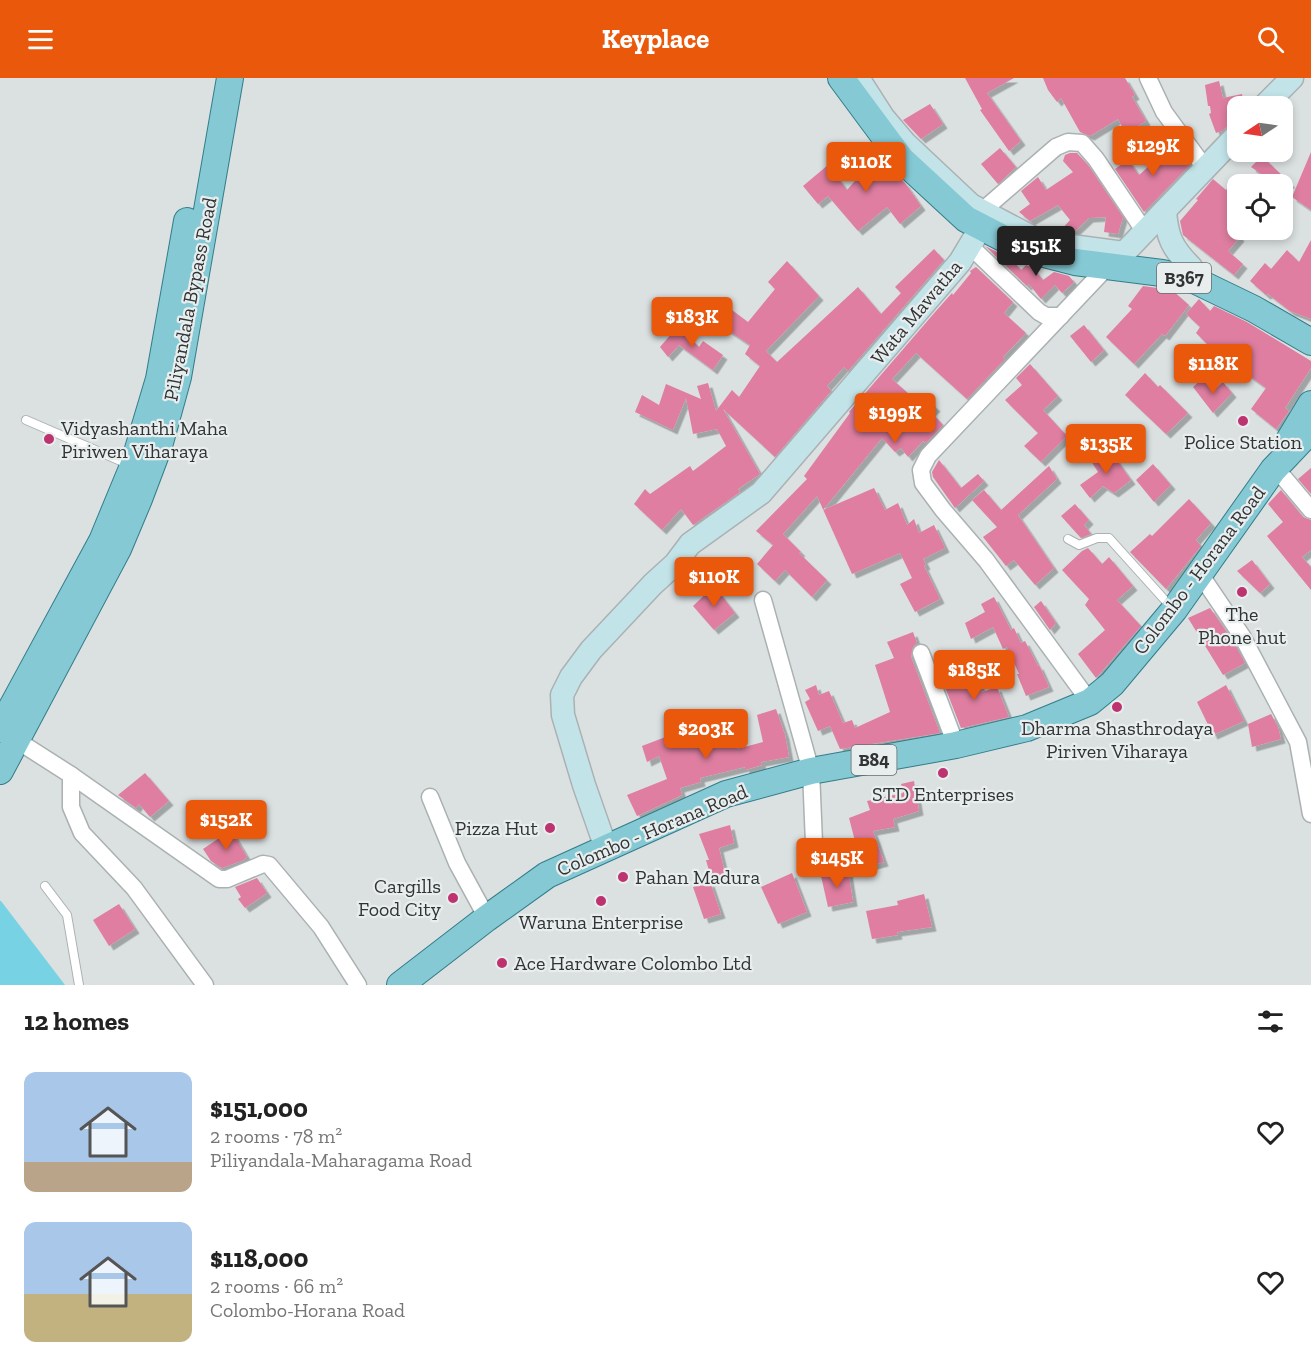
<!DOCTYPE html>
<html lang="en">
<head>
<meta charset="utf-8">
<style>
	:root { --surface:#fff; --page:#f2f2f2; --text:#222; --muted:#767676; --accent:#ea580c }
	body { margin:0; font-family:"Zilla Slab",serif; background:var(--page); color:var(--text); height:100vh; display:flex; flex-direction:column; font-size:22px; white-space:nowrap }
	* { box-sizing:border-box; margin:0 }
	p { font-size:20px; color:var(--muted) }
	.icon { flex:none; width:33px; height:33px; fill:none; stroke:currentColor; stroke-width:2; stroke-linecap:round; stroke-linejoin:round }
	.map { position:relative; height:907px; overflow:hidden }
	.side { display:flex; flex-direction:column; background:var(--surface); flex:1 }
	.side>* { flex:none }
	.needle { width:39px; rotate:257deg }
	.fabs { position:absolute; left:1227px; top:18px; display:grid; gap:12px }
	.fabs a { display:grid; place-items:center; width:66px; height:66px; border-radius:12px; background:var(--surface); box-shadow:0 3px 9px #0003; font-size:30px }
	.price { position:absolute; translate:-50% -51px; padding:0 14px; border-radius:6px; background:var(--accent); color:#fff; font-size:20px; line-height:39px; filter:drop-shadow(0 2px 3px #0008) }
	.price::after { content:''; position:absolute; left:50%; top:36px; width:18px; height:14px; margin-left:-9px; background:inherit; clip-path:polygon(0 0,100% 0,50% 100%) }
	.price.on { background:#222; color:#fff }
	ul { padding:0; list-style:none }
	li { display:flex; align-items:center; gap:18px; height:150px; padding:0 24px }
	li span { display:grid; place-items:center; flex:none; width:168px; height:120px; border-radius:12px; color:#555 }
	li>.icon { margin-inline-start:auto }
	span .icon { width:72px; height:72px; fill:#fffc; stroke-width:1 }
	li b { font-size:26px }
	h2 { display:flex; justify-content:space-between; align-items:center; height:72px; padding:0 24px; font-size:26px }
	header { display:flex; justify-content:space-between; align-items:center; height:78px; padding:0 24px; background:var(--accent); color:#fff; font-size:27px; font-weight:700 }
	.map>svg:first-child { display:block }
	.green { fill:#77d2e3 }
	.building { fill:#df7ea0; filter:url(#shadow) }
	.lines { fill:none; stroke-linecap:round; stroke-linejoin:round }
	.lane-casing { stroke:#abb1b2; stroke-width:10 }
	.street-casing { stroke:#abb1b2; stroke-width:19 }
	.secondary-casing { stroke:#abb1b2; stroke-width:25 }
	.primary-casing { stroke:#327d89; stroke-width:28 }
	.lane { stroke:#fff; stroke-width:8 }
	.street { stroke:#fff; stroke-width:16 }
	.secondary { stroke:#c2e4e9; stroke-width:22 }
	.primary { stroke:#85c9d4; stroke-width:26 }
	.poi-dot { fill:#bc336f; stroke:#e8edee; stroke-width:2 }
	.labels { text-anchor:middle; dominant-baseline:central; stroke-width:4.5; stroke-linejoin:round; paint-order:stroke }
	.shield { fill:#e8edee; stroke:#686b6c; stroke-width:1.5 }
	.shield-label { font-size:18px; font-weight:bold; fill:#313334 }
	.street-label { font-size:20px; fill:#313334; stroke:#e8edee }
	.poi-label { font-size:20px; fill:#313334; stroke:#e8edee }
</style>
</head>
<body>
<header><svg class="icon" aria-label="menu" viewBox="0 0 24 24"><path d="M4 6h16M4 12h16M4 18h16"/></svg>Keyplace<svg class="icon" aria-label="search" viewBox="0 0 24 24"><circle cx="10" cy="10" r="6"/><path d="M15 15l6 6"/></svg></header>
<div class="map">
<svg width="1311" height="907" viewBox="0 0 1311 907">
	<defs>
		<filter id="shadow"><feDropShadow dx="4.5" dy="4.5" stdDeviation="0" flood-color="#0004"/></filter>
	</defs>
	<rect width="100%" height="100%" fill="#dbe0e1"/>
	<path class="green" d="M0,823H1L65,907H0Z"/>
	<g class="building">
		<path d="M965,0H1014L987,15L1021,63L1009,73L980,32L982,31Z"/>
		<path d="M1043,0H1125L1135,17L1132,19L1146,43L1126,56L1118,41L1090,58L1080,54L1061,20L1057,24L1048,12Z"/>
		<path d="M1219,3L1223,20L1242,16L1244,28H1238V40L1229,42L1231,45L1222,53L1216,55L1209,36L1211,35L1210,28H1208L1205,7Z"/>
		<path d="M930,26L943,46L921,61L903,42Z"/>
		<path d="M1177,69L1190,87L1144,134L1115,91L1128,82L1139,97L1164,75L1167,78Z"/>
		<path d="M1000,70L1016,89L998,106L981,86Z"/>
		<path d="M877,73L889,90L905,105L921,128L900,146L887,129L858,153L828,118L818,126L803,108L828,87L847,112L861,96L857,90Z"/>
		<path d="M1311,74V132L1292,119Z"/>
		<path d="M1070,75H1077L1088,87L1123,139L1118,156L1104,154L1106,139L1089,140L1073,155L1060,153L1070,142L1058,127L1030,143L1019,134L1030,126L1021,113L1038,99L1046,112L1073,94L1063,83L1065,77Z"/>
		<path d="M1262,78L1291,106H1276L1251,89Z"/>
		<path d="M1238,99V157L1240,159L1228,173L1243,186L1234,197L1183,157L1180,143L1198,122L1196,121L1213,101L1226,112Z"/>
		<path d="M1311,162V241L1290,233L1268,216L1266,217L1250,203L1265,185L1271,191L1287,172L1299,184Z"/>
		<path d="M985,168L1011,181L1021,192L1026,187L1032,189L1043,202L1054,194L1069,198L1074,204L1062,215L1055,207L1041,221L1029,206L1027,208Z"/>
		<path d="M934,171L944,182L848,293L844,289L827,308L831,313L775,379L723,331L760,396L738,411L740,414L693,447L681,431L662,452L634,426L645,411L650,416L690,388L693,393L726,368L717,351L693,356L686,320L673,352L635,334L642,317L659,327L666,306L701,321L697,308L708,305L716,333L732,312L739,319L760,288L745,276L750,267L714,243L724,226L748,244L775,211L768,204L787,183L819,218L766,273L777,284L858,209L881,236L901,215L895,209Z"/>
		<path d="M976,189L1013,224L1004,235L1026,255L1003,279L1005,281L967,321L916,275L892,301L918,324L923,318L936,329L931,334L943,347L926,365L923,363L908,379L901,370L895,374L882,360L823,432L874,410L885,432L898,425L907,447L914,441L919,455L934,447L945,470L923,481L926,487L924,488L940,521L915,534L900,506L912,500L900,475L852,496L817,418L783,456L801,474L799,475L827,502L812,519L785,492L775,503L757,486L773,467L756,453L807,401L804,398L850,335L849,334L936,233L952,215L953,217L971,195L970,193Z"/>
		<path d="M1143,208L1172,212L1189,227L1165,258L1162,256L1134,286L1106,259L1132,231L1128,228Z"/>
		<path d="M1199,221L1210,233L1214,228L1247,244L1311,283V290L1285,330L1289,333L1276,351L1251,331L1266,310L1211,270L1196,255L1200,249L1186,236Z"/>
		<path d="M1084,247L1104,272L1091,284L1070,258Z"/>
		<path d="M678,248L699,269L703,263L723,277L713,292L679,267L668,279L660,269Z"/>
		<path d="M1030,286L1058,318L1043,332L1067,358L1041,384L1024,368L1038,355L1005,322L1022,307L1016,300Z"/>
		<path d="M1145,295L1158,309L1160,307L1188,335L1166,356L1125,317Z"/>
		<path d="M1202,301L1213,313L1223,304L1232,315L1213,335L1193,309Z"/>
		<path d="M1108,370L1131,402L1114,415L1103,408L1090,420L1080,407L1098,394L1091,383Z"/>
		<path d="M939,382L961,410L978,396L984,403L955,430L933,399L932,394Z"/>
		<path d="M1153,386L1171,407L1154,424L1136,402Z"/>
		<path d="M1049,388L1057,401L1018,437L1054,490L1035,507L1014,482L1006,488L983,459L997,449L972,422L984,412L1001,432Z"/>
		<path d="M1311,390V416L1298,401Z"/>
		<path d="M1281,412L1303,439L1311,442V472L1302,479L1311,489V512L1267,458L1283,444L1268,426Z"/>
		<path d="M1189,421L1211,445L1196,462L1201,468L1166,511L1130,474L1150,456L1152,458Z"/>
		<path d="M1075,426L1089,442L1084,447L1091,456L1081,460L1061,438Z"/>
		<path d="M1088,470L1102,486L1109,479L1133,508L1117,522L1141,548L1096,600L1078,576L1105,552L1085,527L1089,521L1062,492L1082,473Z"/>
		<path d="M1252,482L1270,506L1260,515L1237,493Z"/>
		<path d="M714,508L735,535L714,552L693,528Z"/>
		<path d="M994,519L1011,552L1014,550L1021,565L1025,563L1038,588L1039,587L1049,609L1026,618L1017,596H1019L1007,569L1003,571L993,549L971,561L965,545L985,534L981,526Z"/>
		<path d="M1041,523L1056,545L1050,552L1034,529Z"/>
		<path d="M1210,530L1233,563L1245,585L1223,597L1188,540Z"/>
		<path d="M913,554L917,565L913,569L911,579L940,655L840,671L830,648L818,653L805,624L810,621L805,612L816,607L819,617L829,613L843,645L852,642L855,650L890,634L875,587L894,580L887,564Z"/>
		<path d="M976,592L982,614L997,609L1009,639L961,650L943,604Z"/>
		<path d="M1226,607L1244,643L1213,657L1197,624Z"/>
		<path d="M776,631L785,657L789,679L761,684L762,687L745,692V689L700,700L701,704L680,710L682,717L637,738L627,717L667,701L659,678L647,684L642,668L689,650L692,661L719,654L721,661L735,656L737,671L763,664L757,637Z"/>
		<path d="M1271,636L1278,649L1281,661L1252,669L1248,646Z"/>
		<path d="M145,695L169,723L150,739L139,726L136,730L118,717Z"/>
		<path d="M914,703L919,733L893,741L895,749L873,753L884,784L862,790L849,740L870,732L867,723L903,715L901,706Z"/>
		<path d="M730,747L734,765L719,770L725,795L711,800L706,782H709L699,756Z"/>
		<path d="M231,752L247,779L244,782L222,790L211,783L203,771Z"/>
		<path d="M848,792L853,824L828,829L821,798Z"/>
		<path d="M792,795L807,834L778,846L761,809Z"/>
		<path d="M257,800L267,815L245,830L238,821L241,819L235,809Z"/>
		<path d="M710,804L721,836L704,841L693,809Z"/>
		<path d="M924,816L932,849L897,854L898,857L872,861L866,833L898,827L897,823Z"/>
		<path d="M119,826L135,851L109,868L93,842Z"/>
	</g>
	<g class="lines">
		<defs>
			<g id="lane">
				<path d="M26,342L130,387"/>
				<path d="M1068,461L1079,467L1097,460H1109L1172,530"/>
				<path d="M45,808L67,837L79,907"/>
			</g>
			<g id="street">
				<path d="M1148,0L1164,34L1205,90"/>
				<path d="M982,133L1056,69L1068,64L1082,65L1096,81L1145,154"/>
				<path d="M970,168L1039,234L1046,238H1061"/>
				<path d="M1273,392L1285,401L1311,432"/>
				<path d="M1200,496L1242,558L1298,664L1311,736"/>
				<path d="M763,522L811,693L815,789"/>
				<path d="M921,575L956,667"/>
				<path d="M1090,624L986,482L943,432L923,405L921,392L928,378L1108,188"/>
				<path d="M10,658L71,697V729L82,755L134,810L205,907"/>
				<path d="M71,697L219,801H227L263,786L269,787L321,849L358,907"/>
				<path d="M430,719L457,785L487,840"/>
			</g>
			<g id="secondary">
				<path d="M858,0L883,39L905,65L971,127L1041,164L1124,175"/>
				<path d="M1264,28L1292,0"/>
				<path d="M1165,133C1167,159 1172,170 1191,189"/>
				<path d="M1113,184L1124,175L1238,56"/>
				<path d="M606,770L584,707L563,637L562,617L571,599L591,572L653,506L675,486L690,466L761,415L960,184L981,149"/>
			</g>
			<g id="primary">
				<path d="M841,0L901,81L966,141L1024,171L1075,184L1162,195L1194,202L1254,231L1311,264"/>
				<path d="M1288,364L1311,326"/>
				<path d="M0,651L102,463L133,388L159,301L187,143"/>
				<path d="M0,693L118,471L139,421L159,368L178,299L230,0"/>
				<path d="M400,907L487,840L547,797L726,716L811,693L956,667L1027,650L1090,624L1112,606L1174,532L1273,392L1311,352"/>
			</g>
		</defs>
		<use href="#lane" class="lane-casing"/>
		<use href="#street" class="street-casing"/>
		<use href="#secondary" class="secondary-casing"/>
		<use href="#primary" class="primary-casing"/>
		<use href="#lane" class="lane"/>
		<use href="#street" class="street"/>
		<use href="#secondary" class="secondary"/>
		<use href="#primary" class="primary"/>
	</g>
	<g class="poi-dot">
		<circle cx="1243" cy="343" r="6"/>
		<circle cx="49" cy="361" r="6"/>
		<circle cx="1242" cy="514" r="6"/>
		<circle cx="1117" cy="629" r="6"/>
		<circle cx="943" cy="695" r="6"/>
		<circle cx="550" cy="750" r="6"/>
		<circle cx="623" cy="799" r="6"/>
		<circle cx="453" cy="820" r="6"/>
		<circle cx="601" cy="823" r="6"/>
		<circle cx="502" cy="885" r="6"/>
	</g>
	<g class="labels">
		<g class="shield">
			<rect x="1157" y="185" width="54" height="30" rx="4.5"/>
			<rect x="851.5" y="667" width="45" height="30" rx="4.5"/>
		</g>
		<g class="shield-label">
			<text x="1184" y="200">B367</text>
			<text x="874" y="682">B84</text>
		</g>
		<g class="street-label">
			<text transform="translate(190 221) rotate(-79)">Piliyandala Bypass Road</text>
			<text transform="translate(916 234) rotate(-50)">Wata Mawatha</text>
			<text transform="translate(1199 492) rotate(-53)">Colombo - Horana Road</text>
			<text transform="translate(652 752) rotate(-23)">Colombo - Horana Road</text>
		</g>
		<g class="poi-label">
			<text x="61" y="350" text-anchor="start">Vidyashanthi Maha<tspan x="61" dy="23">Piriwen Viharaya</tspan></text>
			<text x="1243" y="364">Police Station</text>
			<text x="1242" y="536">The<tspan x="1242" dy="23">Phone hut</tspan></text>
			<text x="1117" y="650">Dharma Shasthrodaya<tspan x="1117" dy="23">Piriven Viharaya</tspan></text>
			<text x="943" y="716">STD Enterprises</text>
			<text x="538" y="750" text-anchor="end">Pizza Hut</text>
			<text x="635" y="799" text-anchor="start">Pahan Madura</text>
			<text x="441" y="808" text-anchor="end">Cargills<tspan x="441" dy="23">Food City</tspan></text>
			<text x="601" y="844">Waruna Enterprise</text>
			<text x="514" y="885" text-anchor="start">Ace Hardware Colombo Ltd</text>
		</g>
	</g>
</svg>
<div class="fabs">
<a><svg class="needle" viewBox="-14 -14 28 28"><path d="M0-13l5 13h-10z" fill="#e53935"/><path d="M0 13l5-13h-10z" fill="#767676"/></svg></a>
<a><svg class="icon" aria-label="locate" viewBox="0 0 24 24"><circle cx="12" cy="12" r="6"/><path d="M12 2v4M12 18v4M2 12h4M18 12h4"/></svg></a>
</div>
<b class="price" style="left:1153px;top:99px">$129K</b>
<b class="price" style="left:866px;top:115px">$110K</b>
<b class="price on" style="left:1036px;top:199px">$151K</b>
<b class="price" style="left:692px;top:270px">$183K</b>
<b class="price" style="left:1213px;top:317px">$118K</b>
<b class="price" style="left:895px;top:366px">$199K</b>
<b class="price" style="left:1106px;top:397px">$135K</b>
<b class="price" style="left:714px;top:530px">$110K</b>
<b class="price" style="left:974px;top:623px">$185K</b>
<b class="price" style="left:706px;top:682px">$203K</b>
<b class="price" style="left:226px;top:773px">$152K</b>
<b class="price" style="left:837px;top:811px">$145K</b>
</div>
<section class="side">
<h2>12 homes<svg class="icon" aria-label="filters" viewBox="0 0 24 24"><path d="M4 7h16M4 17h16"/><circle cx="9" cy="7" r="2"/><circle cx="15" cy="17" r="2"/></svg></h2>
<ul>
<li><span style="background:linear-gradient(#a9c7e8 75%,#b9a48a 0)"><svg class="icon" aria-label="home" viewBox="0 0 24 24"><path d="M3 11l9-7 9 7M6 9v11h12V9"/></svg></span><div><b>$151,000</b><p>2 rooms · 78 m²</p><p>Piliyandala-Maharagama Road</p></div><svg class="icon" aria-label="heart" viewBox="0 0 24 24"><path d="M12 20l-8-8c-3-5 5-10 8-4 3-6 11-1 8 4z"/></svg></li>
<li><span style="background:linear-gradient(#a9c7e8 60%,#c2b280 0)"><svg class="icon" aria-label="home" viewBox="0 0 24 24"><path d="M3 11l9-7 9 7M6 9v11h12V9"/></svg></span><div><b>$118,000</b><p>2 rooms · 66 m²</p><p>Colombo-Horana Road</p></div><svg class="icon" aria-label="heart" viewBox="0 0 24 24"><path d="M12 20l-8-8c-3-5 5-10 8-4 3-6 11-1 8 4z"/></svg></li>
</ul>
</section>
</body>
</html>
